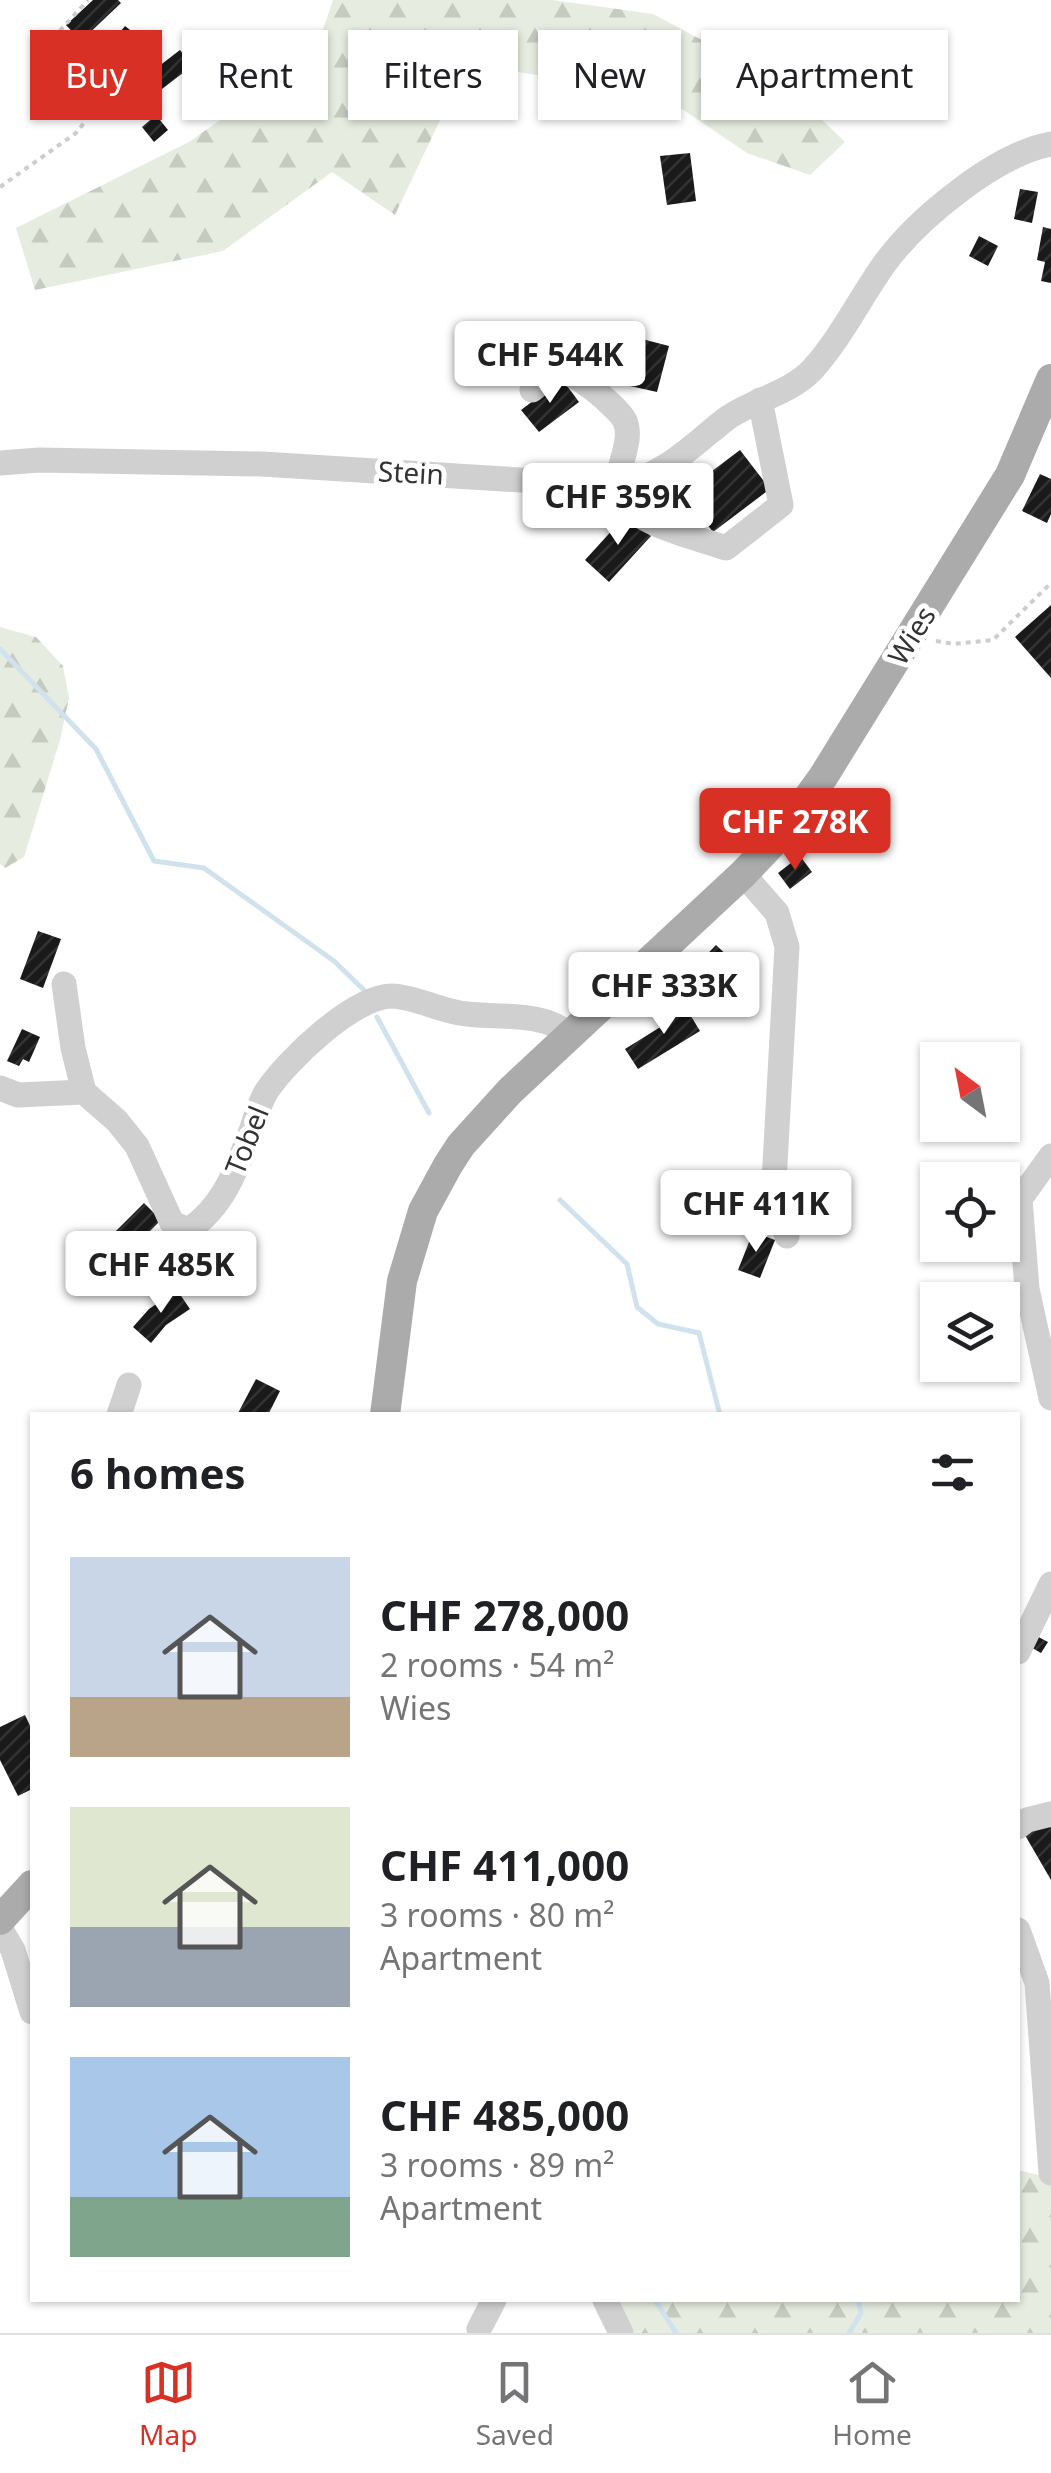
<!DOCTYPE html>
<html lang="en">
<head>
<meta charset="utf-8">
<style>
	:root { --surface:#fff; --page:#f6f6f6; --text:#202124; --muted:#757577; --line:#e0e0e0; --accent:#d93025 }
	body { margin:0; font-family:"Noto Sans",sans-serif; background:var(--page); color:var(--text); height:100vh; display:flex; flex-direction:column; font-size:38px; white-space:nowrap }
	* { box-sizing:border-box; margin:0 }
	p { font-size:32px; color:var(--muted) }
	.icon { flex:none; width:55px; height:55px; fill:none; stroke:currentColor; stroke-width:2; stroke-linecap:round; stroke-linejoin:round }
	.map { position:relative; flex:1; overflow:hidden }
	.panel { position:absolute; left:30px; top:1412px; width:990px; height:890px; display:flex; flex-direction:column; background:var(--surface); border-radius:0px; box-shadow:0 2px 8px #0004 }
	.panel>* { flex:none }
	.hud { position:absolute; left:30px; top:30px; width:992px; height:90px; display:flex; gap:20px }
	.needle { width:65px; rotate:328deg }
	.buttons { position:absolute; left:920px; top:1042px; display:grid; gap:20px }
	.buttons a { display:grid; place-items:center; width:100px; height:100px; border-radius:0px; background:var(--surface); box-shadow:0 2px 8px #0004; font-size:50px }
	.price { position:absolute; translate:-50% -85px; padding:0 22px; border-radius:10px; background:#fff; color:#222; font-size:32px; line-height:65px; filter:drop-shadow(0 2px 5px #0008) }
	.price::after { content:''; position:absolute; left:50%; top:60px; width:30px; height:22px; margin-left:-15px; background:inherit; clip-path:polygon(0 0,100% 0,50% 100%) }
	.price.selected { background:var(--accent); color:#fff }
	ul { padding:0; list-style:none }
	li { display:flex; align-items:center; gap:30px; height:250px; padding:0 40px }
	li span { display:grid; place-items:center; flex:none; width:280px; height:200px; border-radius:0px; color:#555 }
	li>.icon { margin-inline-start:auto }
	span .icon { width:120px; height:120px; fill:#fffc; stroke-width:1 }
	li b { font-size:42px }
	h2 { display:flex; justify-content:space-between; align-items:center; height:120px; padding:0 40px; font-size:42px }
	.chip { padding:0 35px; border-radius:0px; background:var(--surface); box-shadow:0 2px 8px #0004; font-size:35px; line-height:90px }
	.chip.selected { background:var(--accent); color:#fff }
	.tab-bar { display:flex; justify-content:space-around; align-items:center; height:140px; border-top:2px solid var(--line); background:var(--surface); font-size:28px; color:var(--muted) }
	.tab-bar a { display:grid; justify-items:center; gap:5px }
	.tab-bar .selected { color:var(--accent) }
	.map>svg:first-child { display:block }
	.forest { fill:url(#forest-firs) }
	.lines { fill:none; stroke-linecap:round; stroke-linejoin:round }
	.stream { stroke:#cfe2ee; stroke-width:5 }
	.building { fill:url(#building-hatch) }
	.path { stroke:#cdcdcd; stroke-width:4; stroke-dasharray:5 5; stroke-linecap:butt }
	.minor { stroke:#d0d0d0; stroke-width:25 }
	.major { stroke:#ababab; stroke-width:30 }
	.labels { text-anchor:middle; dominant-baseline:central; stroke-width:10; stroke-linejoin:round; paint-order:stroke }
	.street-label { font-size:28px; fill:#333; stroke:#fff }
</style>
</head>
<body>
<div class="map">
<svg width="1051" height="2333" viewBox="0 0 1051 2333">
	<defs>
		<pattern id="forest-firs" width="22" height="20" patternUnits="userSpaceOnUse" patternTransform="scale(2.5)"><rect width="22" height="20" fill="#e6ecdf"/><path d="M5 1l3.5 6h-7zM16 11l3.5 6h-7z" fill="#c6cbc0"/></pattern>
		<pattern id="building-hatch" width="6" height="6" patternUnits="userSpaceOnUse" patternTransform="scale(2.5)"><rect width="6" height="6" fill="#1a1a1a"/><path d="M-1 1l2-2M0 6l6-6M5 7l2-2" fill="none" stroke="#333"/></pattern>
	</defs>
	<rect width="100%" height="100%" fill="#fff"/>
	<g class="forest">
		<path d="M333,0H552L653,14L786,85L845,142L810,175L747,153L660,94L492,68L449,30L428,59L450,99L395,215L332,172L223,251L35,290L16,228L189,142L315,53Z"/>
		<path d="M0,627L36,637L63,666L69,698L60,740L24,857L5,868L0,864Z"/>
		<path d="M1018,2170L1051,2178V2333H617L610,2300H1018Z"/>
	</g>
	<g class="lines">
		<g class="stream">
			<path d="M0,649L96,749L154,861L204,868L334,961L367,993"/>
			<path d="M377,1017L429,1113"/>
			<path d="M560,1200L627,1264L637,1307L658,1324L699,1333L720,1415"/>
			<path d="M655,2300L676,2333"/>
			<path d="M849,2333L861,2313L858,2300"/>
		</g>
	</g>
	<g class="building">
		<path d="M93,0H118L121,3L81,41L66,25Z"/>
		<path d="M125,26L139,37L124,55L110,44Z"/>
		<path d="M180,50L192,66L158,92L146,76Z"/>
		<path d="M156,115L168,130L154,142L142,127Z"/>
		<path d="M690,153L696,201L667,205L660,156Z"/>
		<path d="M1020,189L1038,192L1032,223L1014,219Z"/>
		<path d="M1043,227L1051,229V283L1041,281L1045,262L1037,260Z"/>
		<path d="M979,236L998,246L988,266L969,256Z"/>
		<path d="M642,339L669,346L657,392L630,386Z"/>
		<path d="M562,379L579,402L539,432L521,410Z"/>
		<path d="M740,450L770,489L713,532L683,493Z"/>
		<path d="M1040,474L1051,479V514L1047,523L1022,511Z"/>
		<path d="M627,514L651,536L609,582L585,560Z"/>
		<path d="M1051,605V678L1015,637Z"/>
		<path d="M800,856L812,872L790,889L778,873Z"/>
		<path d="M38,931L61,939L43,988L20,979Z"/>
		<path d="M716,945L732,960L710,983L694,968Z"/>
		<path d="M683,1003L700,1031L638,1069L625,1049L662,1026L658,1018Z"/>
		<path d="M22,1029L40,1037L29,1062L23,1059L19,1066L7,1061Z"/>
		<path d="M144,1203L161,1220L130,1251L113,1234Z"/>
		<path d="M802,1205L820,1214L811,1232L793,1223Z"/>
		<path d="M753,1232L775,1240L760,1278L738,1270Z"/>
		<path d="M177,1290L190,1309L166,1325L151,1343L133,1327L149,1309Z"/>
		<path d="M256,1379L280,1391L268,1415H237Z"/>
		<path d="M1031,1633L1048,1642L1041,1653L1025,1644Z"/>
		<path d="M25,1715L32,1730V1789L18,1796L0,1760V1727Z"/>
		<path d="M1051,1825V1880L1022,1830Z"/>
	</g>
	<g class="lines">
		<g class="path">
			<path d="M0,187L76,133L84,123L81,107L49,50L54,37L88,0"/>
			<path d="M936,641L954,644L993,640L1051,583"/>
		</g>
		<g class="minor">
			<path d="M532,390C540,384 549,374 558,371C571,368 619,408 625,421C636,448 604,480 626,504C646,527 698,538 726,548L781,505L760,400"/>
			<path d="M0,463L39,460L262,464L585,484C597,484 610,485 623,483C663,477 695,443 726,419C752,400 789,394 812,370C841,338 860,298 885,263C918,218 996,154 1051,144"/>
			<path d="M743,874L777,913L787,947L773,1200L787,1236"/>
			<path d="M64,984L73,1048L84,1092L117,1121L137,1146L172,1223L188,1230C224,1207 238,1166 252,1128C256,1116 260,1102 266,1092C286,1061 354,996 392,996C417,997 442,1012 467,1014C497,1018 547,1011 570,1036"/>
			<path d="M0,1088L18,1095L84,1092"/>
			<path d="M1051,1156L1020,1199L1027,1289L1051,1398"/>
			<path d="M119,1415L129,1385"/>
			<path d="M1018,1652L1051,1584"/>
			<path d="M1018,1827L1027,1820L1051,1814"/>
			<path d="M0,1928L13,1950L32,2012"/>
			<path d="M1018,1930L1037,1983L1051,2173"/>
			<path d="M605,2300L621,2333"/>
			<path d="M479,2329L494,2300"/>
		</g>
		<g class="major">
			<path d="M385,1415L402,1281L423,1211L448,1165L461,1145L510,1091L743,874L783,832L823,777L1010,475L1051,379"/>
			<path d="M0,1920L32,1885"/>
		</g>
	</g>
	<g class="labels">
		<g class="street-label">
			<text transform="translate(411 472) rotate(3)">Stein</text>
			<text transform="translate(911 635) rotate(-58)">Wies</text>
			<text transform="translate(246 1140) rotate(-68)">Tobel</text>
		</g>
	</g>
</svg>
<div class="buttons">
<a><svg class="needle" viewBox="-14 -14 28 28"><path d="M0-13l5 13h-10z" fill="#e53935"/><path d="M0 13l5-13h-10z" fill="#757577"/></svg></a>
<a><svg class="icon" aria-label="locate" viewBox="0 0 24 24"><circle cx="12" cy="12" r="6"/><path d="M12 2v4M12 18v4M2 12h4M18 12h4"/></svg></a>
<a><svg class="icon" aria-label="layers" viewBox="0 0 24 24"><path d="M12 4l9 5-9 5-9-5zM3 14l9 5 9-5"/></svg></a>
</div>
<b class="price" style="left:550px;top:406px">CHF 544K</b>
<b class="price" style="left:618px;top:548px">CHF 359K</b>
<b class="price selected" style="left:795px;top:873px">CHF 278K</b>
<b class="price" style="left:664px;top:1037px">CHF 333K</b>
<b class="price" style="left:756px;top:1255px">CHF 411K</b>
<b class="price" style="left:161px;top:1316px">CHF 485K</b>
<div class="hud">
<a class="chip selected">Buy</a>
<a class="chip">Rent</a>
<a class="chip">Filters</a>
<a class="chip">New</a>
<a class="chip">Apartment</a>
</div>
<section class="panel">
<h2>6 homes<svg class="icon" aria-label="filters" viewBox="0 0 24 24"><path d="M4 7h16M4 17h16"/><circle cx="9" cy="7" r="2"/><circle cx="15" cy="17" r="2"/></svg></h2>
<ul>
<li><span style="background:linear-gradient(#c9d6e8 70%,#b9a48a 0)"><svg class="icon" aria-label="home" viewBox="0 0 24 24"><path d="M3 11l9-7 9 7M6 9v11h12V9"/></svg></span><div><b>CHF 278,000</b><p>2 rooms · 54 m²</p><p>Wies</p></div></li>
<li><span style="background:linear-gradient(#dfe7d0 60%,#9aa5b1 0)"><svg class="icon" aria-label="home" viewBox="0 0 24 24"><path d="M3 11l9-7 9 7M6 9v11h12V9"/></svg></span><div><b>CHF 411,000</b><p>3 rooms · 80 m²</p><p>Apartment</p></div></li>
<li><span style="background:linear-gradient(#a9c7e8 70%,#7fa58c 0)"><svg class="icon" aria-label="home" viewBox="0 0 24 24"><path d="M3 11l9-7 9 7M6 9v11h12V9"/></svg></span><div><b>CHF 485,000</b><p>3 rooms · 89 m²</p><p>Apartment</p></div></li>
</ul>
</section>
</div>
<nav class="tab-bar">
<a class="selected"><svg class="icon" aria-label="map" viewBox="0 0 24 24"><path d="M3 6l6-2 6 2 6-2v14l-6 2-6-2-6 2zM9 4v14M15 6v14"/></svg>Map</a>
<a><svg class="icon" aria-label="saved" viewBox="0 0 24 24"><path d="M7 4h10v16l-5-4-5 4z"/></svg>Saved</a>
<a><svg class="icon" aria-label="home" viewBox="0 0 24 24"><path d="M3 11l9-7 9 7M6 9v11h12V9"/></svg>Home</a>
</nav>
</body>
</html>
